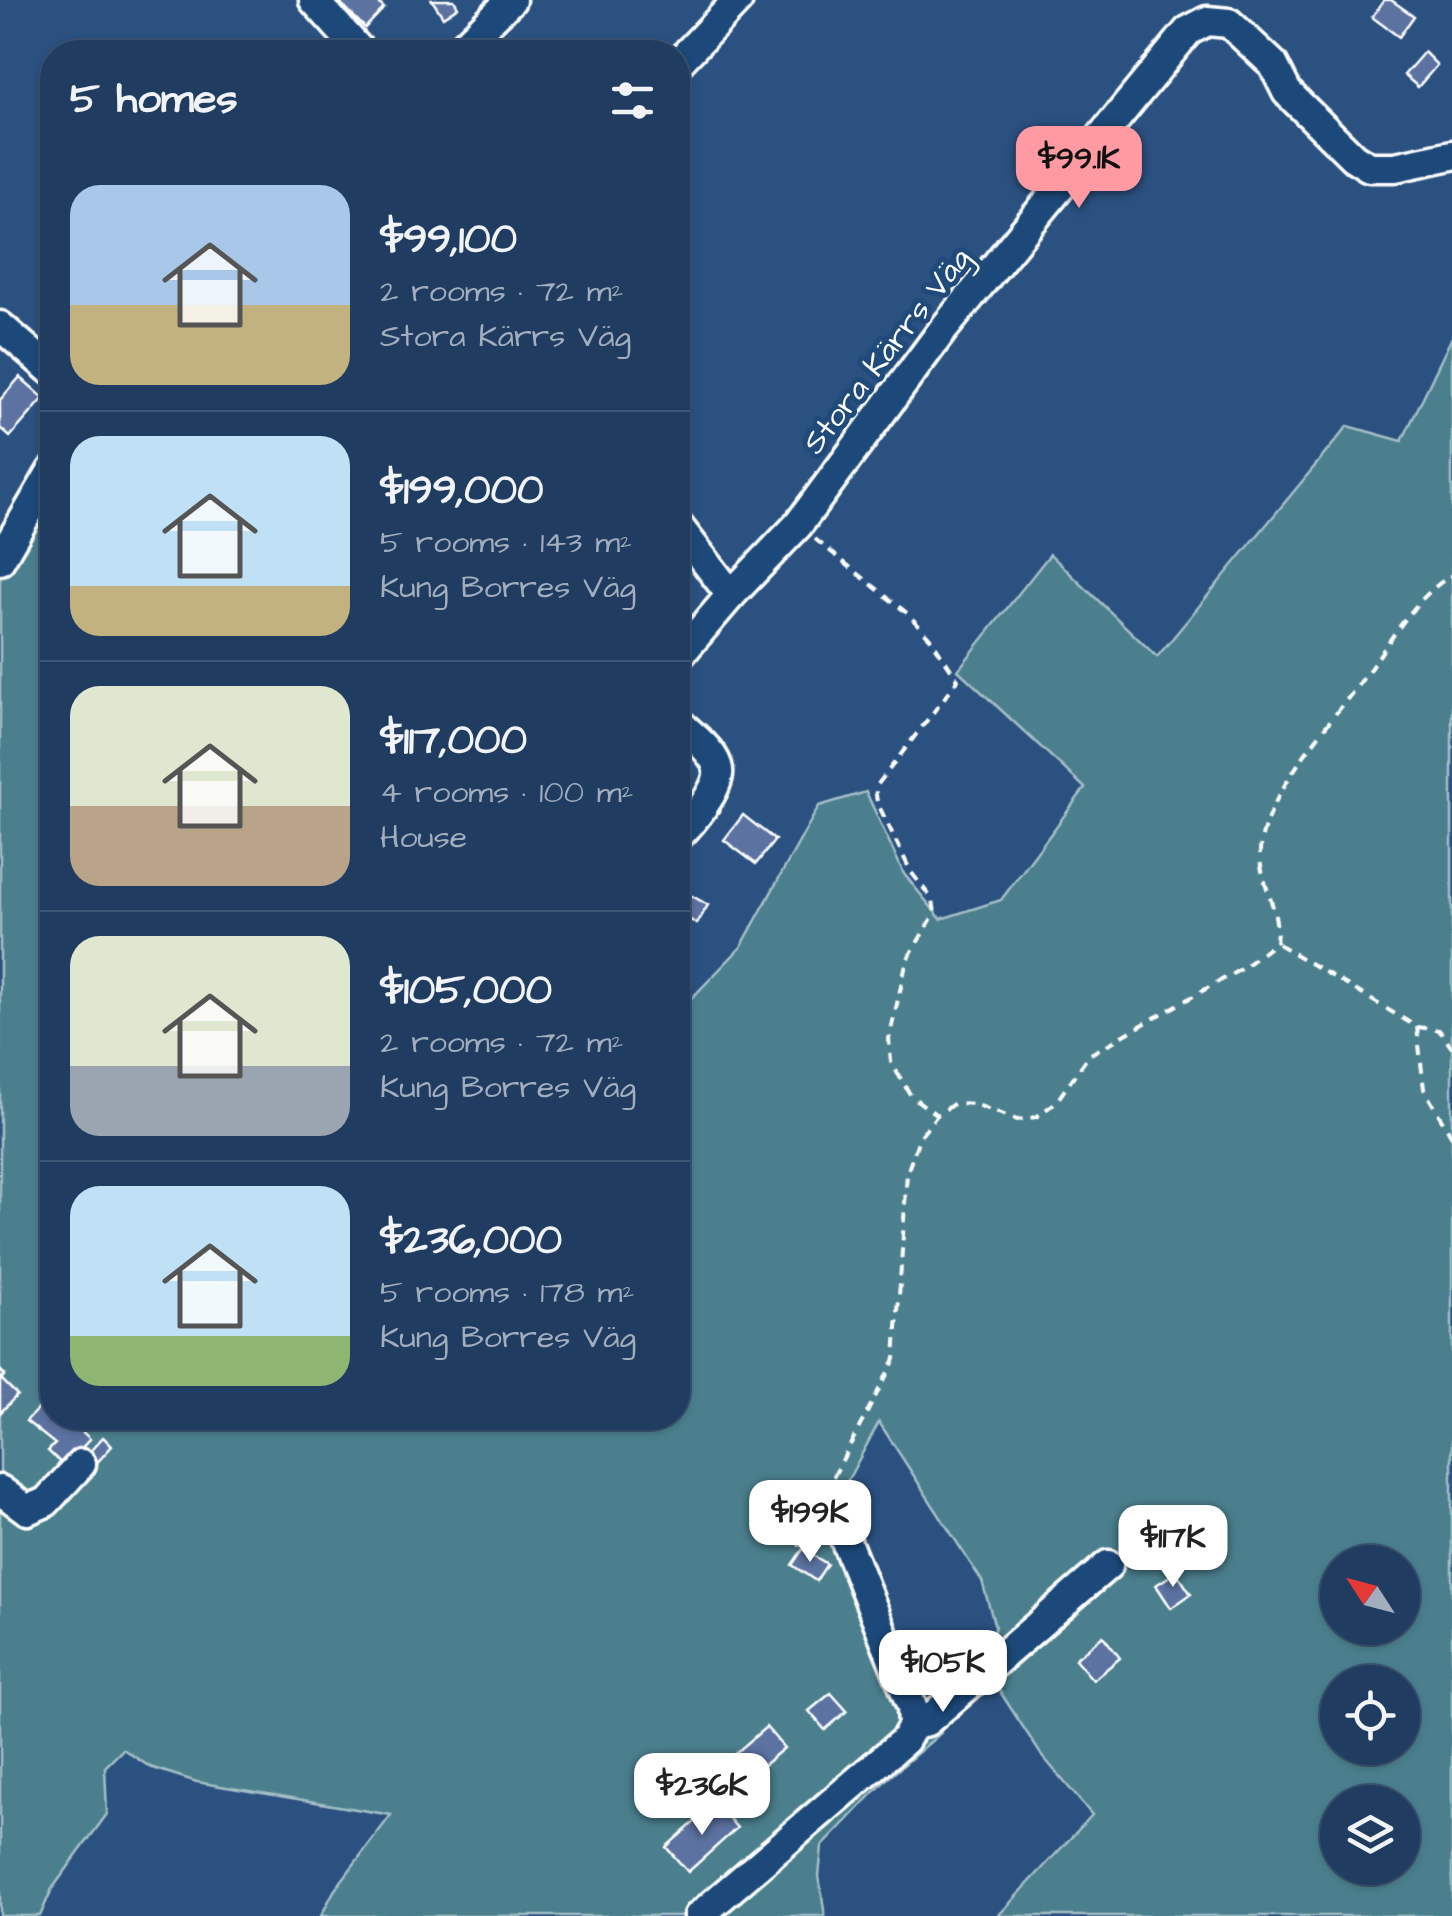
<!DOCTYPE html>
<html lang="en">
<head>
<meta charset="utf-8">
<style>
	:root { --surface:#203d61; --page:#2d486a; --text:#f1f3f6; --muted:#a2aebd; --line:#3d5676; --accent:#ff9aa2 }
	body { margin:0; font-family:"Architects Daughter",sans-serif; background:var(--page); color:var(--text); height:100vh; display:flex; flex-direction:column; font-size:38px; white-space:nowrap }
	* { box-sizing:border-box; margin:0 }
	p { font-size:32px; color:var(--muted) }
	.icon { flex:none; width:55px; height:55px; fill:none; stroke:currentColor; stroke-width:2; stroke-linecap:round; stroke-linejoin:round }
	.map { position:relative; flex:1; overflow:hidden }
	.side { position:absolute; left:40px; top:40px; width:650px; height:1390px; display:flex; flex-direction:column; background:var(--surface); border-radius:40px; box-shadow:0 2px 8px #0004,0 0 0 2px var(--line) }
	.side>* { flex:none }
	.needle { width:65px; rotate:306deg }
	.buttons { position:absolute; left:1320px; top:1545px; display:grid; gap:20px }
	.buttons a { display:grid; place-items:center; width:100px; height:100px; border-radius:50%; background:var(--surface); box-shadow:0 2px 8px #0004,0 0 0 2px var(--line); font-size:50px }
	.price { position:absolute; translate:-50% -85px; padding:0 22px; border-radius:20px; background:#fff; color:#222; font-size:32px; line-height:65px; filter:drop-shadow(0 2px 5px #0008) }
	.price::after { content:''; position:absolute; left:50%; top:60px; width:30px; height:22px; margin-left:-15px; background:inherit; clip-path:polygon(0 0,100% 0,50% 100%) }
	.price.on { background:var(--accent); color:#111 }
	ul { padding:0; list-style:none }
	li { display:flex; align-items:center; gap:30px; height:250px; padding:0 30px }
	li+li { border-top:2px solid var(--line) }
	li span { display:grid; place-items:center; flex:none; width:280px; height:200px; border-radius:30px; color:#555 }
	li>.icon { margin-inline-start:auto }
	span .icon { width:120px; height:120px; fill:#fffc; stroke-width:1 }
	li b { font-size:42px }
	h2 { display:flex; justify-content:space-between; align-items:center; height:120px; padding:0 30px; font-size:42px }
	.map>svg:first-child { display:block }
	.green { fill:#4b7f8d; stroke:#a5bfc6; stroke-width:2.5; fill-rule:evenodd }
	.building { fill:#5c72a1; stroke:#fff; stroke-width:2.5 }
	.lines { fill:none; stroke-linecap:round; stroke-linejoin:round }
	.minor-casing { stroke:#fff; stroke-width:35 }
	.path { stroke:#fff; stroke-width:4; stroke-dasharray:10 8; stroke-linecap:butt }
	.minor { stroke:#1f4a7a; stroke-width:28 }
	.labels { text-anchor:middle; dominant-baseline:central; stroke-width:10; stroke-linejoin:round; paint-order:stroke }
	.street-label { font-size:32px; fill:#fff; stroke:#1f4a7a }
</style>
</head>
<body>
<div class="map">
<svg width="1452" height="1916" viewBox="0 0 1452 1916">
	<rect width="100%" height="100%" fill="#2b5181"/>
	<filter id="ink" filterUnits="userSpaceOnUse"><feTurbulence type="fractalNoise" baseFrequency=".01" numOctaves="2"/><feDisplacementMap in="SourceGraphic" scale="20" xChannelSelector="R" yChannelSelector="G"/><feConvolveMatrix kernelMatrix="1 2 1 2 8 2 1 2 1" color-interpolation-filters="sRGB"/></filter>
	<g filter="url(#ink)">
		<path class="green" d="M1452,337V1916H998L1092,1815L1040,1753L982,1664L995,1627L982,1581L879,1422L841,1493L941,1733L887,1779L822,1847L819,1876L825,1916H321L334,1891L391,1815L197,1782L150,1767L123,1749L105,1767L107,1814L52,1889L40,1916H0V580L52,491V1418H678V1000L685,1005L741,947L819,806L866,792L904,874L941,919L1001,900L1085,788L958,670L1050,554L1157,657L1348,426L1402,441ZM1338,1562H1402V1628H1338ZM1338,1682H1402V1748H1338ZM1338,1802H1402V1868H1338Z"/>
		<g class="building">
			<path d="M343,0H375L384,8L365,28L340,3Z"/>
			<path d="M432,0H454L458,7L443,17Z"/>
			<path d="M1384,0H1391L1414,16L1399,37L1372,17Z"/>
			<path d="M1424,52L1437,65L1418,87L1404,75Z"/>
			<path d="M20,377L44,398L10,437L0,428V400Z"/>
			<path d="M743,815L775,840L756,864L724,840Z"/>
			<path d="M678,888L708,905L697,924L687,918L678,935Z"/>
			<path d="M0,1370L5,1375L1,1379L17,1395L0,1413Z"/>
			<path d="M48,1398L52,1402V1418H61L70,1426L73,1423L90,1439L64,1466L48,1451L55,1444L26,1421Z"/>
			<path d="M103,1437L112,1446L93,1467L84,1458Z"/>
			<path d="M803,1549L827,1564L816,1581L792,1565Z"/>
			<path d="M1176,1572L1191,1594L1171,1608L1156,1585Z"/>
			<path d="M1103,1636L1120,1658L1093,1680L1075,1659Z"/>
			<path d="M831,1693L847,1711L825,1730L809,1711Z"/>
			<path d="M766,1727L784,1748L748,1778L730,1758Z"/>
			<path d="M716,1803L737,1828L688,1872L666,1847Z"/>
		</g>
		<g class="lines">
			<defs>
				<g id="minor">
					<path d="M314,0L361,52"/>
					<path d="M457,52L511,0"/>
					<path d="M678,63L738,0"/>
					<path d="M0,326L52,371"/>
					<path d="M678,526L731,595L678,657"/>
					<path d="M0,560L52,471"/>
					<path d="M731,595L798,525L942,331L1188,31L1207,21L1229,23L1273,64L1287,92L1353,157L1369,167H1395L1452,155"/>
					<path d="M678,722C690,734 716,752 718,770C721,788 690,824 678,836"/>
					<path d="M0,1490L27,1510L46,1502L81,1464"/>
					<path d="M913,1726L927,1721L1108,1565"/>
					<path d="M699,1916L905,1740L913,1726L912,1707L835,1514H825L807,1531"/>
				</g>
			</defs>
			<use href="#minor" class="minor-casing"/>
			<g class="path">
				<path d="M815,539L907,613L931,639L958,680L875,788L877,802L911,872L933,900L935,913L907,960L889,1039L891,1062L911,1096L937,1115"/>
				<path d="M1278,944L1417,1027L1424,1089L1452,1137"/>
				<path d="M1417,1027L1439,1030L1452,1048"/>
				<path d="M825,1493L895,1359L907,1173L919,1138L937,1115L955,1103L974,1104L1017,1120L1036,1117L1056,1102L1089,1055L1241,969L1276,942C1281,909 1259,882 1260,852C1261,800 1331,721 1362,680C1388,645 1414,597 1452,575"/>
			</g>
			<use href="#minor" class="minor"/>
		</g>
	</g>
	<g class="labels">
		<g class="street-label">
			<text transform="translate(887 351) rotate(-52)">Stora Kärrs Väg</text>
		</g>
	</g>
</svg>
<div class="buttons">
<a><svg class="needle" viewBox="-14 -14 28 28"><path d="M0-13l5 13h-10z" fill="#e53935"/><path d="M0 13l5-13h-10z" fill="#a2aebd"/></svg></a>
<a><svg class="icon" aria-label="locate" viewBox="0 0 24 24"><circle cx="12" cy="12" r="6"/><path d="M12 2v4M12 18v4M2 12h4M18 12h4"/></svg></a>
<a><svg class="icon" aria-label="layers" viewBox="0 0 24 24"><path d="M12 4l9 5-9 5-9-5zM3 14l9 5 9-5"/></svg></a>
</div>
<b class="price on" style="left:1079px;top:211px">$99.1K</b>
<b class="price" style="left:810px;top:1565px">$199K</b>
<b class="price" style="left:1173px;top:1590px">$117K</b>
<b class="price" style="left:943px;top:1715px">$105K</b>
<b class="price" style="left:702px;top:1838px">$236K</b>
<section class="side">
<h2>5 homes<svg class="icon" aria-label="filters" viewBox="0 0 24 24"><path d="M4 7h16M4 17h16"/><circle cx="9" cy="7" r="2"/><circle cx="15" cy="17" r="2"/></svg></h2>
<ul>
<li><span style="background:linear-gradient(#a9c7e8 60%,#c2b280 0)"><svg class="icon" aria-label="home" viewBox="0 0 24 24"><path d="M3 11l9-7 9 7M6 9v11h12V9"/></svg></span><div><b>$99,100</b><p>2 rooms · 72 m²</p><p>Stora Kärrs Väg</p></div></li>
<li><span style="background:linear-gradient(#bfe0f5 75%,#c2b280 0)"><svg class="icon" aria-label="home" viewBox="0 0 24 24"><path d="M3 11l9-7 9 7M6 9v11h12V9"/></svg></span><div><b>$199,000</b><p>5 rooms · 143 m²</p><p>Kung Borres Väg</p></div></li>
<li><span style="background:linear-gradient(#dfe7d0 60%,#b9a48a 0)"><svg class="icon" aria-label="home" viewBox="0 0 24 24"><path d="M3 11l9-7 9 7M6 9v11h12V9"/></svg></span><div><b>$117,000</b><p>4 rooms · 100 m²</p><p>House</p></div></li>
<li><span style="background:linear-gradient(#dfe7d0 65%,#9aa5b1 0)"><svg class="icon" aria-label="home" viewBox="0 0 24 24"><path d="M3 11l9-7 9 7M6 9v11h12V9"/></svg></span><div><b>$105,000</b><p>2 rooms · 72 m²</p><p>Kung Borres Väg</p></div></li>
<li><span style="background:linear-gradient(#bfe0f5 75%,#8fb573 0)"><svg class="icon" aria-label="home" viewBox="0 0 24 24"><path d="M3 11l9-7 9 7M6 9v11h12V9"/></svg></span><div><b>$236,000</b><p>5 rooms · 178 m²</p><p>Kung Borres Väg</p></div></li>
</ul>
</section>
</div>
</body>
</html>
